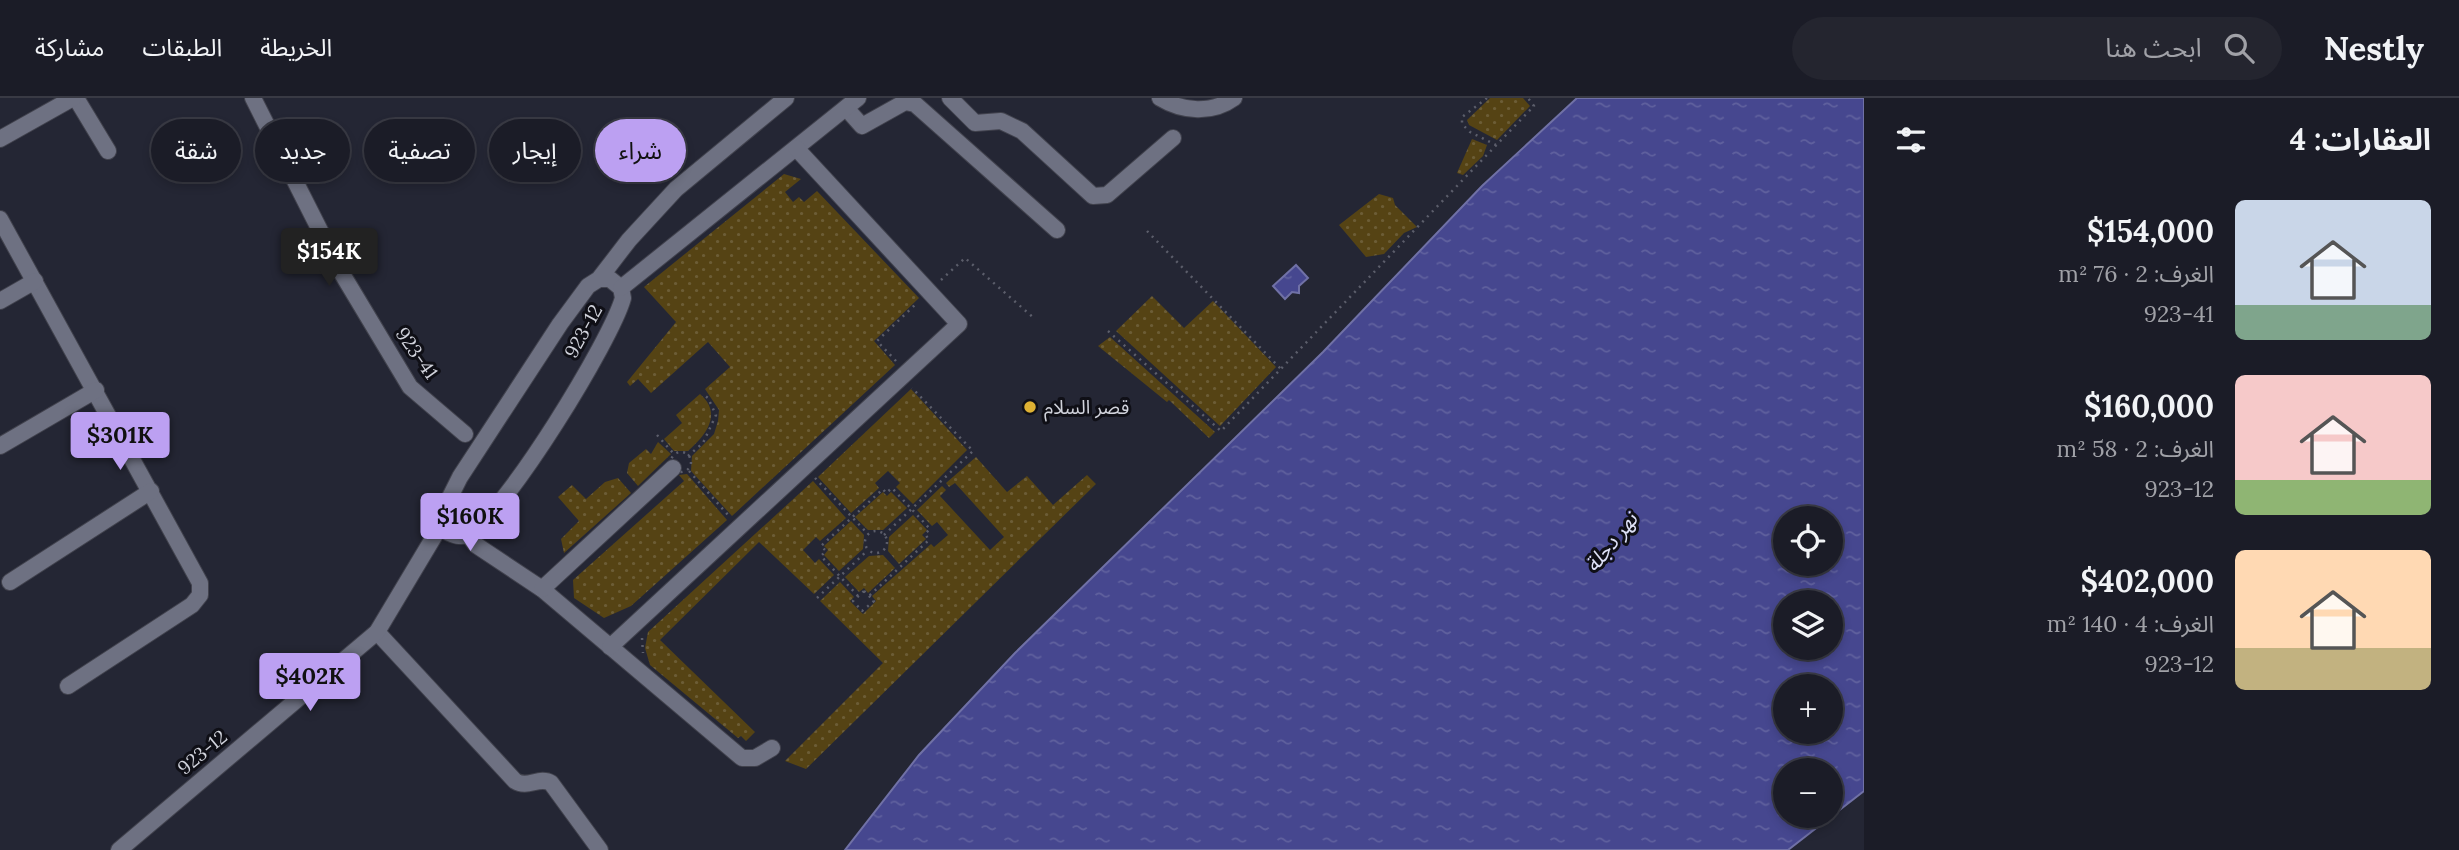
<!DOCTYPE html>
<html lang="ar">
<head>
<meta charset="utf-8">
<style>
	:root { --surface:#1b1c27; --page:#24252f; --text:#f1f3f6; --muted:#a0a1a7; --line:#393a44; --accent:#bca0f2 }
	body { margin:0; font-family:Lora,"Noto Sans Arabic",serif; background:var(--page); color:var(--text); direction:rtl; height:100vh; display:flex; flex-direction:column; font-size:26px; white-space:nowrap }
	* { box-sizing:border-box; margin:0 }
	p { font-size:23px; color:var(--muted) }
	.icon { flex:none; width:38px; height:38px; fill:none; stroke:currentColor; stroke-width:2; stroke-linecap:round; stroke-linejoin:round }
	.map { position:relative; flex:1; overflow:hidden; direction:ltr }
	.side { display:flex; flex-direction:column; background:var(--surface); width:595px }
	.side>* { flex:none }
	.hud { position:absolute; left:21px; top:21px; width:665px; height:63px; direction:rtl; display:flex; gap:14px }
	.fabs { position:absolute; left:1773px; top:408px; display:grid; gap:14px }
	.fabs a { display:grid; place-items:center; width:70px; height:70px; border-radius:50%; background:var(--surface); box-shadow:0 4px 10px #0003,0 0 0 2px var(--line); font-size:35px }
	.price { position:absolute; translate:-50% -60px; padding:0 16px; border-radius:7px; background:var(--accent); color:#111; font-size:23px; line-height:46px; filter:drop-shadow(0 2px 4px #0008) }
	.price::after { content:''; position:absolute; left:50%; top:42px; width:21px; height:16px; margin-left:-10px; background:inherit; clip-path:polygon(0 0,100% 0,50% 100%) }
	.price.active { background:#222; color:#fff }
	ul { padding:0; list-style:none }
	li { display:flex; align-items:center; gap:21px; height:175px; padding:0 28px }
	li span { display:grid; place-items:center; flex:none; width:196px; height:140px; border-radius:10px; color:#555 }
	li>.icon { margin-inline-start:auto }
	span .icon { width:84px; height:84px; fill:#fffc; stroke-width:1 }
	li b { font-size:30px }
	h2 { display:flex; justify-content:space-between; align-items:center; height:84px; padding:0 28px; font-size:30px }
	.tag { padding:0 24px; border-radius:32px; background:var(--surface); box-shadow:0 4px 10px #0003,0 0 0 2px var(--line); font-size:24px; line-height:63px }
	.tag.active { background:var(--accent); color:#111 }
	header { display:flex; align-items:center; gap:42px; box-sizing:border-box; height:98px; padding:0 35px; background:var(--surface); border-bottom:2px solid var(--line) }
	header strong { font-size:33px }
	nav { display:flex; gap:38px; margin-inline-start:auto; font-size:24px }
	.search { width:490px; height:63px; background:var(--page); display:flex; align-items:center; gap:18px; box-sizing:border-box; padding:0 24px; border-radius:38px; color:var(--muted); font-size:26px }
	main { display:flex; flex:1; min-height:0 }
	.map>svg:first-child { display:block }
	.grass { fill:url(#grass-dots) }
	.water { fill:url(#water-ripples); stroke:#7071a6; stroke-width:2; fill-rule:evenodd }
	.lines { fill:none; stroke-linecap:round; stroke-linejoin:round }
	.minor-casing { stroke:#41424d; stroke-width:18 }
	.path { stroke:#5c5e6b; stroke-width:2.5; stroke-dasharray:2 5; stroke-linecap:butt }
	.minor { stroke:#6e7182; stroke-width:16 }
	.poi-dot { fill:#deb133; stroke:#0f0f16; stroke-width:2.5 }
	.labels { text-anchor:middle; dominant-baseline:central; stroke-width:6; stroke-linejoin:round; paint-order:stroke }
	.street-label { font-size:19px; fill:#d1d3dc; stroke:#0f0f16 }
	.poi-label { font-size:19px; fill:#d1d3dc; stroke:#0f0f16; text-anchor:start }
	.water-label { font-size:21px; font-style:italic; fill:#dee1f6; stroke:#0f0f16 }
</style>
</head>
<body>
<header>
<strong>Nestly</strong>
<div class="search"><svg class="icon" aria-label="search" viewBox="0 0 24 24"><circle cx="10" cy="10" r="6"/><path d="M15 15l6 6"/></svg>ابحث هنا</div>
<nav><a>الخريطة</a><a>الطبقات</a><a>مشاركة</a></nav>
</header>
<main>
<section class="side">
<h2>العقارات: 4<svg class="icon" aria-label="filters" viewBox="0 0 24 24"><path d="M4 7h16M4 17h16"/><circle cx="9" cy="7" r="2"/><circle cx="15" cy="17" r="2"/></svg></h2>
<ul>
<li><span style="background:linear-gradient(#c9d6e8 75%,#7fa58c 0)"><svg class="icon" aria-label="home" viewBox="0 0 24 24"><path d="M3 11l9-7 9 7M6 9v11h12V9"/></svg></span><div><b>$154,000</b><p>الغرف: 2 · 76 m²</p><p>923-41</p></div></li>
<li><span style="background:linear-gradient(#f6c9c9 75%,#8fb573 0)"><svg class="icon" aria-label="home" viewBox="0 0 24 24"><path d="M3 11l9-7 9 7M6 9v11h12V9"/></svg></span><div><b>$160,000</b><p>الغرف: 2 · 58 m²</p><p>923-12</p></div></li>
<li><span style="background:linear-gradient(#ffd9b3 70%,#c2b280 0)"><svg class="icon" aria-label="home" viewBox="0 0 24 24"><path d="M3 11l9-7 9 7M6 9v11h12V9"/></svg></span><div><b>$402,000</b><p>الغرف: 4 · 140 m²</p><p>923-12</p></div></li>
</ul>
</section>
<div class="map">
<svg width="1864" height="752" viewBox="0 0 1864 752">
	<defs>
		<pattern id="grass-dots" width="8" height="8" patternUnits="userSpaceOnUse" patternTransform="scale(1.75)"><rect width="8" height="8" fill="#554314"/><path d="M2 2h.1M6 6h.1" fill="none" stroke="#6c5d36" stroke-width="1.8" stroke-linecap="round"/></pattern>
		<pattern id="water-ripples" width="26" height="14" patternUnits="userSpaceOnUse" patternTransform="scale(1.75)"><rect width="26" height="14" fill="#46478f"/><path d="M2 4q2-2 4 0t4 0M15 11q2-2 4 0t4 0" fill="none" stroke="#60619e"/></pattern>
	</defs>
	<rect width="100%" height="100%" fill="#242634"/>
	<g class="grass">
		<path d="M1490,0H1523L1530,8L1497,42L1469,27L1467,22Z"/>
		<path d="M1472,41L1487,47L1483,58L1463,77L1457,75Z"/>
		<path d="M784,76L801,81L785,94L793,104L799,99L804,104L817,93L919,200L874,243L895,267L732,418L691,373L692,358L714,336L718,323L719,312L705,291L730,269L708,244L651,295L638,281L630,288L627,284L676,224L644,189Z"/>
		<path d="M1379,96L1393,100L1395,107L1417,129L1404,135L1384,156L1366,159L1339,127Z"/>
		<path d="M1152,198L1184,230L1213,203L1276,269L1220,328L1116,233Z"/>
		<path d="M1110,239L1215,334L1209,340L1169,302L1167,304L1098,248Z"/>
		<path d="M911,291L967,352L913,406L896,389L900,385L888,373L875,385L879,390L851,415L818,379Z"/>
		<path d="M700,296C723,316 706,337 688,353H674L664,341L682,325L676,317Z"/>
		<path d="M658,344L671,356L638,388L627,375L629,365L646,351L651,356Z"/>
		<path d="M976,359L1007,394L1027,378L1053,407L1087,377L1096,386L806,671L785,663L883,565L820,503L840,484L854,499L850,503L863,516L876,503L872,498L931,446L934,449L948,437L937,424L932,428L917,412L942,388L946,392L940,398L990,452L1004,439L955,385L949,389L946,385Z"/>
		<path d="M687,376L727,422L631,508L604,520L574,500L573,482L684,383L679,377Z"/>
		<path d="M618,380L631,395L564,455L561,441L579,423L558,399L572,387L586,401L605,384Z"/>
		<path d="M813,383L846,420L820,443L816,439L803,452L815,465L819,461L834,477L814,496L759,444L660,542L755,634L746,643L741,638L738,640L650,567L645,550L648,534Z"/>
		<path d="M883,394L887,398L891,394L907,410L883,432H868L855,419Z"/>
		<path d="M913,417L927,432L922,437L926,441L899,466L888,453L889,439Z"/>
		<path d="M851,423L864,437L863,451L839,473L824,457L828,452L824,448Z"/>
		<path d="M883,457L895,470L868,495L864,490L859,494L845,479L869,458Z"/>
	</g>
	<g class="water">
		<path d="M1577,0H1864V693L1788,752H845L919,657L1015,555L1323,254L1482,88ZM1785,420H1830V466H1785ZM1785,504H1830V550H1785ZM1785,588H1830V634H1785ZM1785,672H1830V718H1785Z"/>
		<path d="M1296,167L1308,180L1299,188V195L1292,194L1285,201L1273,188Z"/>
	</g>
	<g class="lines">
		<defs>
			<g id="minor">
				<path d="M76,0L108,53"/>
				<path d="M253,0L341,174L410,289L465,336"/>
				<path d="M950,0L975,25L1001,23L1022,33L1093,98L1107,97L1173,40"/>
				<path d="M1160,0C1183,14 1212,16 1234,0"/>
				<path d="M846,10L862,28L905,4L915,6L1057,132"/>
				<path d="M0,41L73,0"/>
				<path d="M0,121L200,485V497L192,507L68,588"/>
				<path d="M599,181H610L621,190L623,200C611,243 507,412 470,435C462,441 453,437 445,433L441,427L442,415L460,379L560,226L588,188L599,181L629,142L676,91L786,0"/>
				<path d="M621,190L858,0"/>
				<path d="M0,203L35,183"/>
				<path d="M0,348L96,292"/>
				<path d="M468,437L476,447L542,491L742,660H755L772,650"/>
				<path d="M10,484L151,393"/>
				<path d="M542,491L673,370"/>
				<path d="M377,534L515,683C528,691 539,678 551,685L600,752"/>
				<path d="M610,549L959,226L796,50"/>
				<path d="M119,752L377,534L441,427"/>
			</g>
		</defs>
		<use href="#minor" class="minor-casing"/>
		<g class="path">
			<path d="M1487,0L1462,19V26L1470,34L1496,47"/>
			<path d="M1147,133L1281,271"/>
			<path d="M941,182L965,160L1035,221"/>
			<path d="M1108,233L1221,333L1534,8L1528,0"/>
			<path d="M896,263L877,243L917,205"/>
			<path d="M657,337L673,355"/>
			<circle cx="681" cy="364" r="10"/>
			<path d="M688,358L703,345L716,317L708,300L703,296"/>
			<path d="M689,373L729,418"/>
			<path d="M815,380L868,436"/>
			<circle cx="876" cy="444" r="11"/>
			<path d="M884,437L973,353L912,290"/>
			<path d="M864,493L874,503L862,513L853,503Z"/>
			<path d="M858,498L821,458L826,453L821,448L883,391L886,395L892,390L930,431L925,436L929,442L869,498"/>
			<path d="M817,500L868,452"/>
			<path d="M642,540L643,555"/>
		</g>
		<use href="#minor" class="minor"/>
	</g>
	<circle class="poi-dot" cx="1030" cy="309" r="7"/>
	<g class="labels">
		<g class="street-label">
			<text transform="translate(583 233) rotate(-61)">923-12</text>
			<text transform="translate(417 255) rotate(55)">923-41</text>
			<text transform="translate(202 654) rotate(-40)">923-12</text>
		</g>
		<g class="poi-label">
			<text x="1044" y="309">قصر السلام</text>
		</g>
		<g class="water-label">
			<text transform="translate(1611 444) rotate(-51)">نهر دجلة</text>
		</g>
	</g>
</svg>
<div class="fabs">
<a><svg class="icon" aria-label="locate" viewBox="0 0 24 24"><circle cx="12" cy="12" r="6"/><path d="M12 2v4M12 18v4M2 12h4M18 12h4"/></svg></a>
<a><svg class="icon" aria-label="layers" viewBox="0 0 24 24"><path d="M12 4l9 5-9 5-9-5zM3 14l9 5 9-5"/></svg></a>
<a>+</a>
<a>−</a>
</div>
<b class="price active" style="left:329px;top:190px">$154K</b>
<b class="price" style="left:120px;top:374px">$301K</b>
<b class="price" style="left:470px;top:455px">$160K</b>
<b class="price" style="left:310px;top:615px">$402K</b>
<div class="hud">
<a class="tag active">شراء</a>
<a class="tag">إيجار</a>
<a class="tag">تصفية</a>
<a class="tag">جديد</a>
<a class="tag">شقة</a>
</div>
</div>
</main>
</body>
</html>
